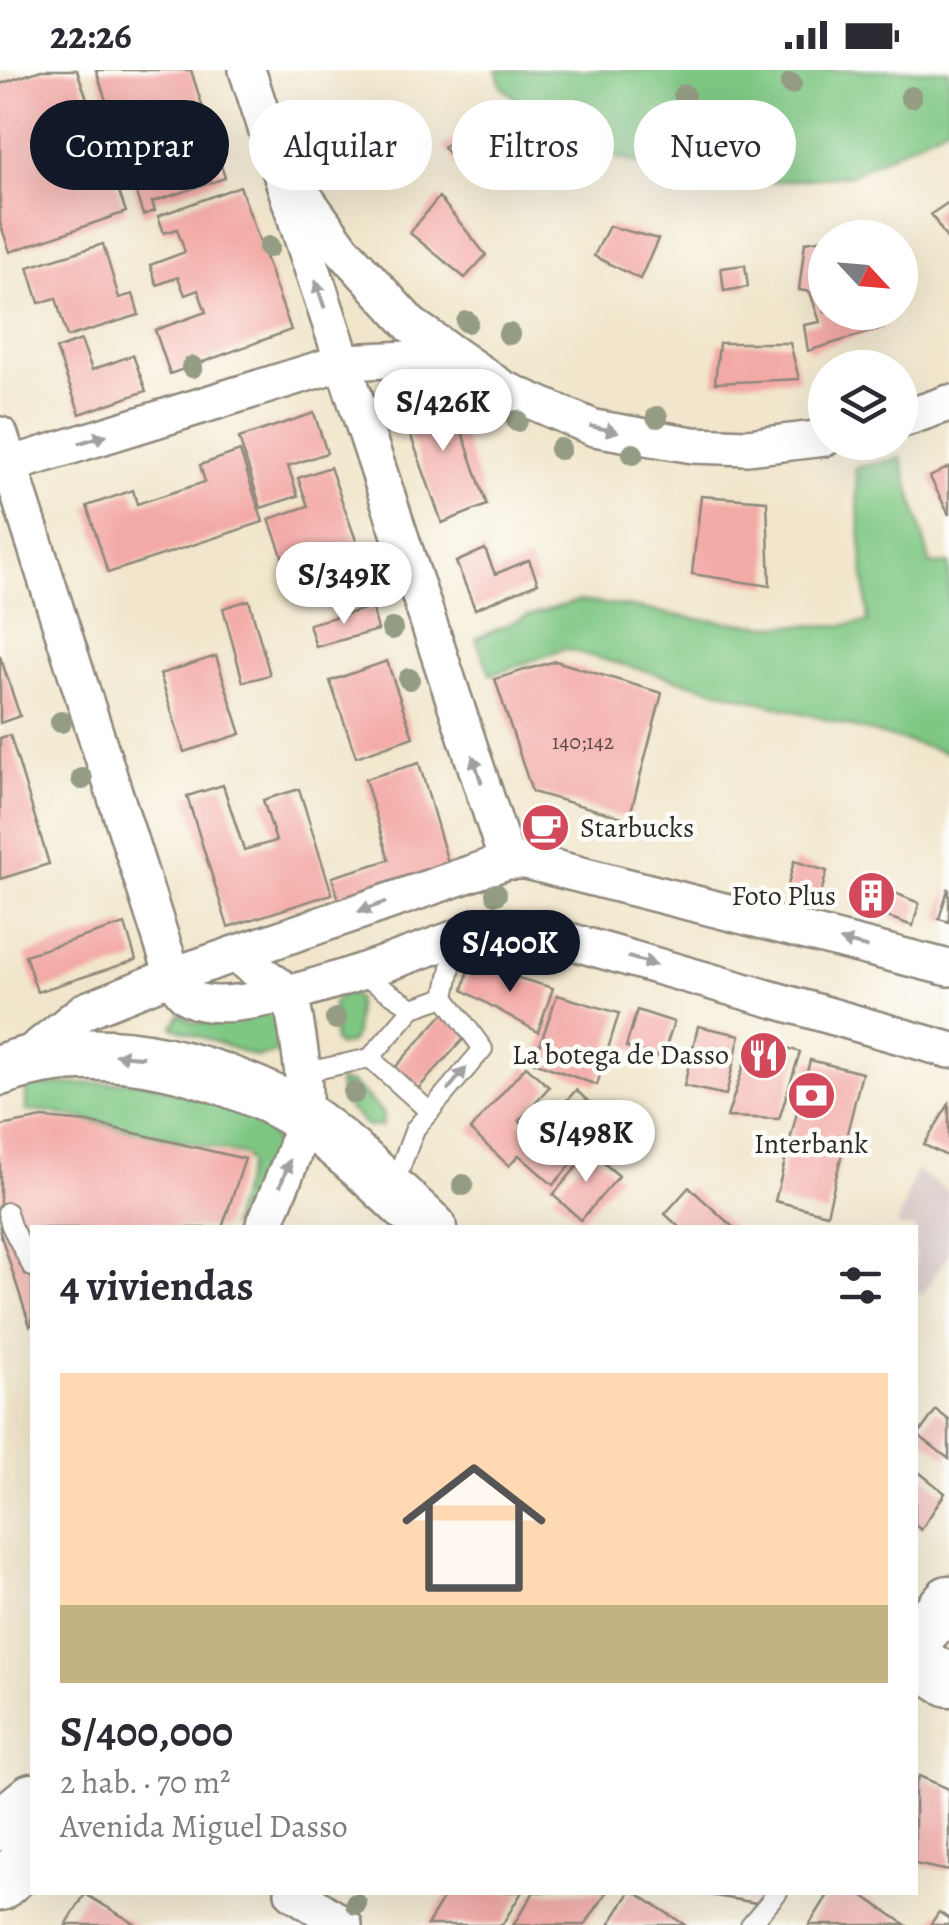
<!DOCTYPE html>
<html lang="es">
<head>
<meta charset="utf-8">
<style>
	:root { --surface:#fff; --page:#f7f7f7; --text:#2b2b33; --muted:#7c7c81; --line:#e1e1e2; --accent:#111827 }
	body { margin:0; font-family:Alegreya,serif; background:var(--page); color:var(--text); height:100vh; display:flex; flex-direction:column; font-size:38px; white-space:nowrap }
	* { box-sizing:border-box; margin:0 }
	p { font-size:32px; color:var(--muted) }
	.icon { flex:none; width:55px; height:55px; fill:none; stroke:currentColor; stroke-width:2; stroke-linecap:round; stroke-linejoin:round }
	.map { position:relative; flex:1; overflow:hidden }
	.sheet { position:absolute; left:30px; top:1155px; width:888px; height:670px; display:flex; flex-direction:column; background:var(--surface); border-radius:0px; box-shadow:0 10px 40px #0002 }
	.sheet>* { flex:none }
	.banner { position:absolute; left:30px; top:30px; width:890px; height:90px; display:flex; gap:20px }
	.needle { width:65px; rotate:116deg }
	.fabs { position:absolute; left:808px; top:150px; display:grid; gap:20px }
	.fabs a { display:grid; place-items:center; width:110px; height:110px; border-radius:50%; background:var(--surface); box-shadow:0 10px 40px #0002; font-size:50px }
	.price { position:absolute; translate:-50% -85px; padding:0 22px; border-radius:35px; background:#fff; color:#222; font-size:32px; line-height:65px; filter:drop-shadow(0 2px 5px #0008) }
	.price::after { content:''; position:absolute; left:50%; top:60px; width:30px; height:22px; margin-left:-15px; background:inherit; clip-path:polygon(0 0,100% 0,50% 100%) }
	.price.selected { background:var(--accent); color:#fff }
	ul { padding:0; list-style:none }
	li { display:grid; align-content:center; gap:20px; height:530px; padding:0 30px }
	li+li { border-top:2px solid var(--line) }
	li span { display:grid; place-items:center; height:310px; border-radius:0px; color:#555 }
	li>.icon { margin-inline-start:auto }
	span .icon { width:180px; height:180px; fill:#fffc; stroke-width:1 }
	li b { font-size:42px }
	h2 { display:flex; justify-content:space-between; align-items:center; height:120px; padding:0 30px; font-size:42px }
	.pill { padding:0 35px; border-radius:45px; background:var(--surface); box-shadow:0 10px 40px #0002; font-size:35px; line-height:90px }
	.pill.selected { background:var(--accent); color:#fff }
	.status { display:flex; justify-content:space-between; align-items:center; height:70px; padding:0 50px; background:var(--surface); direction:ltr }
	.status svg { height:28px; fill:currentColor }
	.map>svg:first-child { display:block }
	.industrial { fill:#d1bfbd }
	.green { fill:#7ec783; stroke:#547957; stroke-width:2.5 }
	.building { fill:#f3a9a5 }
	.lines { fill:none; stroke-linecap:round; stroke-linejoin:round }
	.lane-casing { stroke:#8e887b; stroke-width:22 }
	.street-casing { stroke:#8e887b; stroke-width:40 }
	.secondary-casing { stroke:#8e887b; stroke-width:55 }
	.lane { stroke:#fff; stroke-width:18 }
	.street { stroke:#fff; stroke-width:35 }
	.secondary { stroke:#fff; stroke-width:50 }
	.tree { fill:#949d84 }
	.oneway { fill:#a0a0a0 }
	.labels { text-anchor:middle; dominant-baseline:central; stroke-width:9; stroke-linejoin:round; paint-order:stroke }
	.number-label { font-size:22px; fill:#5d4a4a }
	.poi-label { font-size:28px; fill:#2b2b2b; stroke:#fdfcf7; text-anchor:end }
</style>
</head>
<body>
<div class="status"><b>22:26</b><svg viewBox="0 0 49 12"><path d="M0 12V9h3v3zM5 12V6h3v6zM10 12V3h3v9zM15 12V0h3v12zM26 1h20v11H26zM47 4h2v5h-2z"/></svg></div>
<div class="map">
<svg width="949" height="1855" viewBox="0 0 949 1855">
	<rect width="100%" height="100%" fill="#fdfcf7"/>
	<filter id="ink" filterUnits="userSpaceOnUse"><feTurbulence type="fractalNoise" baseFrequency=".01" numOctaves="2"/><feDisplacementMap in="SourceGraphic" scale="20" xChannelSelector="R" yChannelSelector="G"/><feConvolveMatrix kernelMatrix="1 2 1 2 8 2 1 2 1" color-interpolation-filters="sRGB"/></filter>
	<filter id="wash" filterUnits="userSpaceOnUse"><feTurbulence type="fractalNoise" baseFrequency=".0048" numOctaves="4" result="noise"/><feDisplacementMap in="SourceGraphic" scale="40" xChannelSelector="R" yChannelSelector="G"/><feGaussianBlur stdDeviation="2.25" result="paint"/><feColorMatrix in="noise" values="0 0 0 0 0 0 0 0 0 0 0 0 0 0 0 0 0 1.4 0 .05"/><feComposite in="paint" operator="in"/></filter>
	<g filter="url(#wash)">
		<rect width="100%" height="100%" fill="#f1e6cb"/>
		<path class="industrial" d="M915,1100L949,1122V1183L922,1226L915,1222V1158L897,1157Z"/>
		<g class="green">
			<path d="M496,0H949V55L850,105L719,117L573,75L502,17Z"/>
			<path d="M901,388L931,495L949,494V683L565,579L491,605L476,569L527,546L578,531L631,537L697,549L771,556L844,555L868,552L855,398Z"/>
			<path d="M349,923L357,929L355,963L350,973L339,976L334,972L333,933L340,925Z"/>
			<path d="M292,937L284,981L257,987L173,957L180,944L195,953Z"/>
			<path d="M143,1011L254,1045L271,1061L277,1083L254,1157H230L249,1094L245,1085L46,1041H26V1016Z"/>
			<path d="M339,1012L353,1014L383,1043L382,1056L368,1057L342,1032Z"/>
		</g>
		<g id="blocks">
			<g class="building">
				<path d="M41,0H77L126,142L10,182L0,153V14Z"/>
				<path d="M96,0H191L225,108L152,132L155,141L143,145Z"/>
				<path d="M479,51L495,76L460,97L443,77Z"/>
				<path d="M240,116L291,260L170,304L155,260L206,242L198,220L185,225L178,207L157,215L150,195L185,182L177,159L164,163L158,146Z"/>
				<path d="M439,127L486,185L465,208L410,163Z"/>
				<path d="M949,132V172L931,144Z"/>
				<path d="M609,156L658,169L640,209L594,186Z"/>
				<path d="M825,169V242H882L883,258L808,281L804,255L820,252L810,222L799,220L805,172Z"/>
				<path d="M103,174L119,228L133,224L139,245L67,267L56,228L39,233L28,197Z"/>
				<path d="M745,195L748,217L724,221L721,198Z"/>
				<path d="M81,270L92,300L133,285L146,321L80,344L56,279Z"/>
				<path d="M719,273H790L799,309L715,313Z"/>
				<path d="M446,315L487,435L442,453L399,333Z"/>
				<path d="M314,343L327,383L288,396L298,426L261,438L239,368Z"/>
				<path d="M240,381L263,452L108,503L87,436L133,420L137,434L205,412L200,395Z"/>
				<path d="M330,397L370,510L330,525L325,511L295,522L269,449L308,436L298,408Z"/>
				<path d="M949,397V445L930,407Z"/>
				<path d="M701,426L767,431L770,516L692,504Z"/>
				<path d="M485,479L495,504L529,490L538,513L475,539L456,492Z"/>
				<path d="M249,530L270,605L243,612L223,538Z"/>
				<path d="M372,537L378,560L316,577L309,554Z"/>
				<path d="M0,586L20,646L0,653Z"/>
				<path d="M216,586L241,664L184,682L160,604Z"/>
				<path d="M387,591L413,667L356,687L330,611Z"/>
				<path d="M555,591L662,623L629,749L532,722L495,609Z"/>
				<path d="M10,665L49,794L0,809V668Z"/>
				<path d="M419,693L453,810L342,842L332,807L389,790L365,709Z"/>
				<path d="M223,715L244,780L276,771L263,730L299,719L332,824L228,857L187,726Z"/>
				<path d="M794,791L827,801L819,830L787,819Z"/>
				<path d="M859,809L888,818L880,845L851,837Z"/>
				<path d="M948,819L949,820V852L939,849Z"/>
				<path d="M895,823L919,833L913,856L888,847Z"/>
				<path d="M125,854L136,890L37,922L25,885Z"/>
				<path d="M470,894L553,918L538,962L463,920Z"/>
				<path d="M557,925L619,943L597,1015L534,992Z"/>
				<path d="M637,940L674,952L662,988L626,977Z"/>
				<path d="M444,943L468,964L416,1021L393,1000Z"/>
				<path d="M698,956L740,965L726,1025L684,1016Z"/>
				<path d="M753,967L800,982L779,1049L727,1047Z"/>
				<path d="M810,990L862,1003L827,1144L775,1131Z"/>
				<path d="M526,996L549,1017L519,1051L535,1066L576,1020L589,1032L560,1065L581,1083L553,1115L519,1085L509,1096L470,1060Z"/>
				<path d="M949,1034V1087L924,1075Z"/>
				<path d="M43,1048L88,1052L245,1089L222,1158H32V1255L30,1256L0,1163V1056Z"/>
				<path d="M590,1081L619,1106L581,1150L553,1125Z"/>
				<path d="M689,1117L734,1158H680L665,1144Z"/>
				<path d="M936,1340L949,1350V1389L918,1365Z"/>
				<path d="M915,1399L945,1423L921,1460L915,1455Z"/>
				<path d="M919,1706L949,1719V1801L915,1794V1716Z"/>
				<path d="M447,1822H522L502,1855H427Z"/>
				<path d="M534,1822H607L585,1855H513Z"/>
				<path d="M630,1822H635L685,1855H609Z"/>
				<path d="M710,1822H768L763,1834L709,1825Z"/>
				<path d="M830,1822H858L906,1855H809Z"/>
				<path d="M85,1824L137,1855H66Z"/>
				<path d="M939,1842L949,1849V1855H930Z"/>
			</g>
		</g>
	</g>
	<g filter="url(#ink)">
		<use href="#blocks" fill-opacity="0" stroke="#8e887b" stroke-width="2.5"/>
		<g class="lines">
			<defs>
				<g id="lane">
					<path d="M357,902L413,938L445,927L457,867"/>
					<path d="M370,988L413,938"/>
					<path d="M302,1003L370,988L430,1042"/>
					<path d="M393,1117L415,1059L483,979L445,927"/>
					<path d="M7,1142L11,1156L32,1197"/>
					<path d="M750,1855L778,1822"/>
				</g>
				<g id="street">
					<path d="M247,0L507,791"/>
					<path d="M296,115L342,179L411,255L502,318L594,358L693,375L747,377L825,368"/>
					<path d="M900,350L949,333"/>
					<path d="M0,365L165,881C171,897 174,919 190,928C239,956 430,876 487,857H507L538,862L949,980"/>
					<path d="M0,398L343,292L455,287"/>
					<path d="M234,884L291,924C296,959 308,1014 303,1048C297,1083 276,1125 263,1158"/>
					<path d="M21,991L84,941L174,905L507,791H526L949,898"/>
					<path d="M293,1822L344,1855"/>
				</g>
				<g id="secondary">
					<path d="M0,1000C80,972 163,985 241,1016C262,1024 283,1034 303,1047C349,1079 389,1120 431,1158"/>
					<path d="M915,1570L949,1531"/>
					<path d="M915,1589L949,1611"/>
					<path d="M0,1755L32,1729"/>
					<path d="M0,1815L32,1787"/>
				</g>
			</defs>
			<use href="#lane" class="lane-casing"/>
			<use href="#street" class="street-casing"/>
			<use href="#secondary" class="secondary-casing"/>
			<use href="#lane" class="lane"/>
			<use href="#street" class="street"/>
			<use href="#secondary" class="secondary"/>
		</g>
		<g class="tree">
			<circle cx="791" cy="14" r="11"/>
			<circle cx="684" cy="25" r="11"/>
			<circle cx="911" cy="27" r="11"/>
			<circle cx="269" cy="177" r="11"/>
			<circle cx="467" cy="252" r="11"/>
			<circle cx="509" cy="264" r="11"/>
			<circle cx="192" cy="297" r="11"/>
			<circle cx="657" cy="347" r="11"/>
			<circle cx="517" cy="351" r="11"/>
			<circle cx="560" cy="379" r="11"/>
			<circle cx="633" cy="384" r="11"/>
			<circle cx="392" cy="559" r="11"/>
			<circle cx="409" cy="609" r="11"/>
			<circle cx="61" cy="652" r="11"/>
			<circle cx="82" cy="709" r="11"/>
			<circle cx="496" cy="824" r="11"/>
			<circle cx="336" cy="949" r="11"/>
			<circle cx="354" cy="1023" r="11"/>
			<circle cx="463" cy="1115" r="11"/>
			<circle cx="356" cy="1834" r="11"/>
		</g>
		<defs><path id="oneway-solid" d="M-6-.8H1V-3.2L6.5 0L1 3.2V.8H-6Z" transform="scale(2.5)"/></defs>
		<g class="oneway">
			<use href="#oneway-solid" transform="translate(320 224) rotate(-108)"/>
			<use href="#oneway-solid" transform="translate(604 359) rotate(12)"/>
			<use href="#oneway-solid" transform="translate(93 369) rotate(-17)"/>
			<use href="#oneway-solid" transform="translate(477 699) rotate(-108)"/>
			<use href="#oneway-solid" transform="translate(372 837) rotate(161)"/>
			<use href="#oneway-solid" transform="translate(854 874) rotate(-166)"/>
			<use href="#oneway-solid" transform="translate(642 891) rotate(16)"/>
			<use href="#oneway-solid" transform="translate(129 986) rotate(-175)"/>
			<use href="#oneway-solid" transform="translate(457 1009) rotate(-50)"/>
			<use href="#oneway-solid" transform="translate(285 1103) rotate(-70)"/>
		</g>
	</g>
	<defs>
		<symbol id="cafe-disc" viewBox="-11 -11 22 22"><circle r="9.5" fill="#d1495b" stroke="#fdfcf7"/><path d="M-5.5-4.5H6V0H3Q3 3.5 0 3.5H-2.5Q-5.5 3.5-5.5 0ZM3-3.2v2h1.7v-2ZM-6 4.5H4V6H-6Z" fill="#fff"/></symbol>
		<symbol id="building-disc" viewBox="-11 -11 22 22"><circle r="9.5" fill="#d1495b" stroke="#fdfcf7"/><path d="M-4-6H4V6H1V3H-1V6H-4ZM-2.5-4.3h1.7v1.8h-1.7ZM.8-4.3h1.7v1.8H.8ZM-2.5-1h1.7V.8h-1.7ZM.8-1h1.7V.8H.8Z" fill="#fff"/></symbol>
		<symbol id="restaurant-disc" viewBox="-11 -11 22 22"><circle r="9.5" fill="#d1495b" stroke="#fdfcf7"/><path d="M-5-6h1v4h1v-4h1v4h1v-4h1v5L-1.5 .5V6h-2V.5L-5-1ZM5-6V6H3V1.5H1.5Q1.5-4 5-6Z" fill="#fff"/></symbol>
		<symbol id="bank-disc" viewBox="-11 -11 22 22"><circle r="9.5" fill="#d1495b" stroke="#fdfcf7"/><path d="M-6-4H6V4H-6ZM0-2.3a2.3 2.3 0 1 0 0 4.6a2.3 2.3 0 1 0 0-4.6Z" fill="#fff"/></symbol>
	</defs>
	<g fill-rule="evenodd">
		<use href="#cafe-disc" x="518" y="730" width="55" height="55"/>
		<use href="#building-disc" x="844" y="798" width="55" height="55"/>
		<use href="#restaurant-disc" x="736" y="958" width="55" height="55"/>
		<use href="#bank-disc" x="784" y="998" width="55" height="55"/>
	</g>
	<g class="labels">
		<g class="number-label">
			<text x="583" y="672">140;142</text>
		</g>
		<g class="poi-label">
			<text x="580" y="758" text-anchor="start">Starbucks</text>
			<text x="836" y="826">Foto Plus</text>
			<text x="729" y="985">La botega de Dasso</text>
			<text x="811" y="1074" text-anchor="middle">Interbank</text>
		</g>
	</g>
</svg>
<div class="fabs">
<a><svg class="needle" viewBox="-14 -14 28 28"><path d="M0-13l5 13h-10z" fill="#e53935"/><path d="M0 13l5-13h-10z" fill="#7c7c81"/></svg></a>
<a><svg class="icon" aria-label="layers" viewBox="0 0 24 24"><path d="M12 4l9 5-9 5-9-5zM3 14l9 5 9-5"/></svg></a>
</div>
<b class="price" style="left:443px;top:384px">S/426K</b>
<b class="price" style="left:344px;top:557px">S/349K</b>
<b class="price selected" style="left:510px;top:925px">S/400K</b>
<b class="price" style="left:586px;top:1115px">S/498K</b>
<div class="banner">
<a class="pill selected">Comprar</a>
<a class="pill">Alquilar</a>
<a class="pill">Filtros</a>
<a class="pill">Nuevo</a>
</div>
<section class="sheet">
<h2>4 viviendas<svg class="icon" aria-label="filters" viewBox="0 0 24 24"><path d="M4 7h16M4 17h16"/><circle cx="9" cy="7" r="2"/><circle cx="15" cy="17" r="2"/></svg></h2>
<ul>
<li><span style="background:linear-gradient(#ffd9b3 75%,#c2b280 0)"><svg class="icon" aria-label="home" viewBox="0 0 24 24"><path d="M3 11l9-7 9 7M6 9v11h12V9"/></svg></span><div><b>S/400,000</b><p>2 hab. · 70 m²</p><p>Avenida Miguel Dasso</p></div></li>
</ul>
</section>
</div>
</body>
</html>
